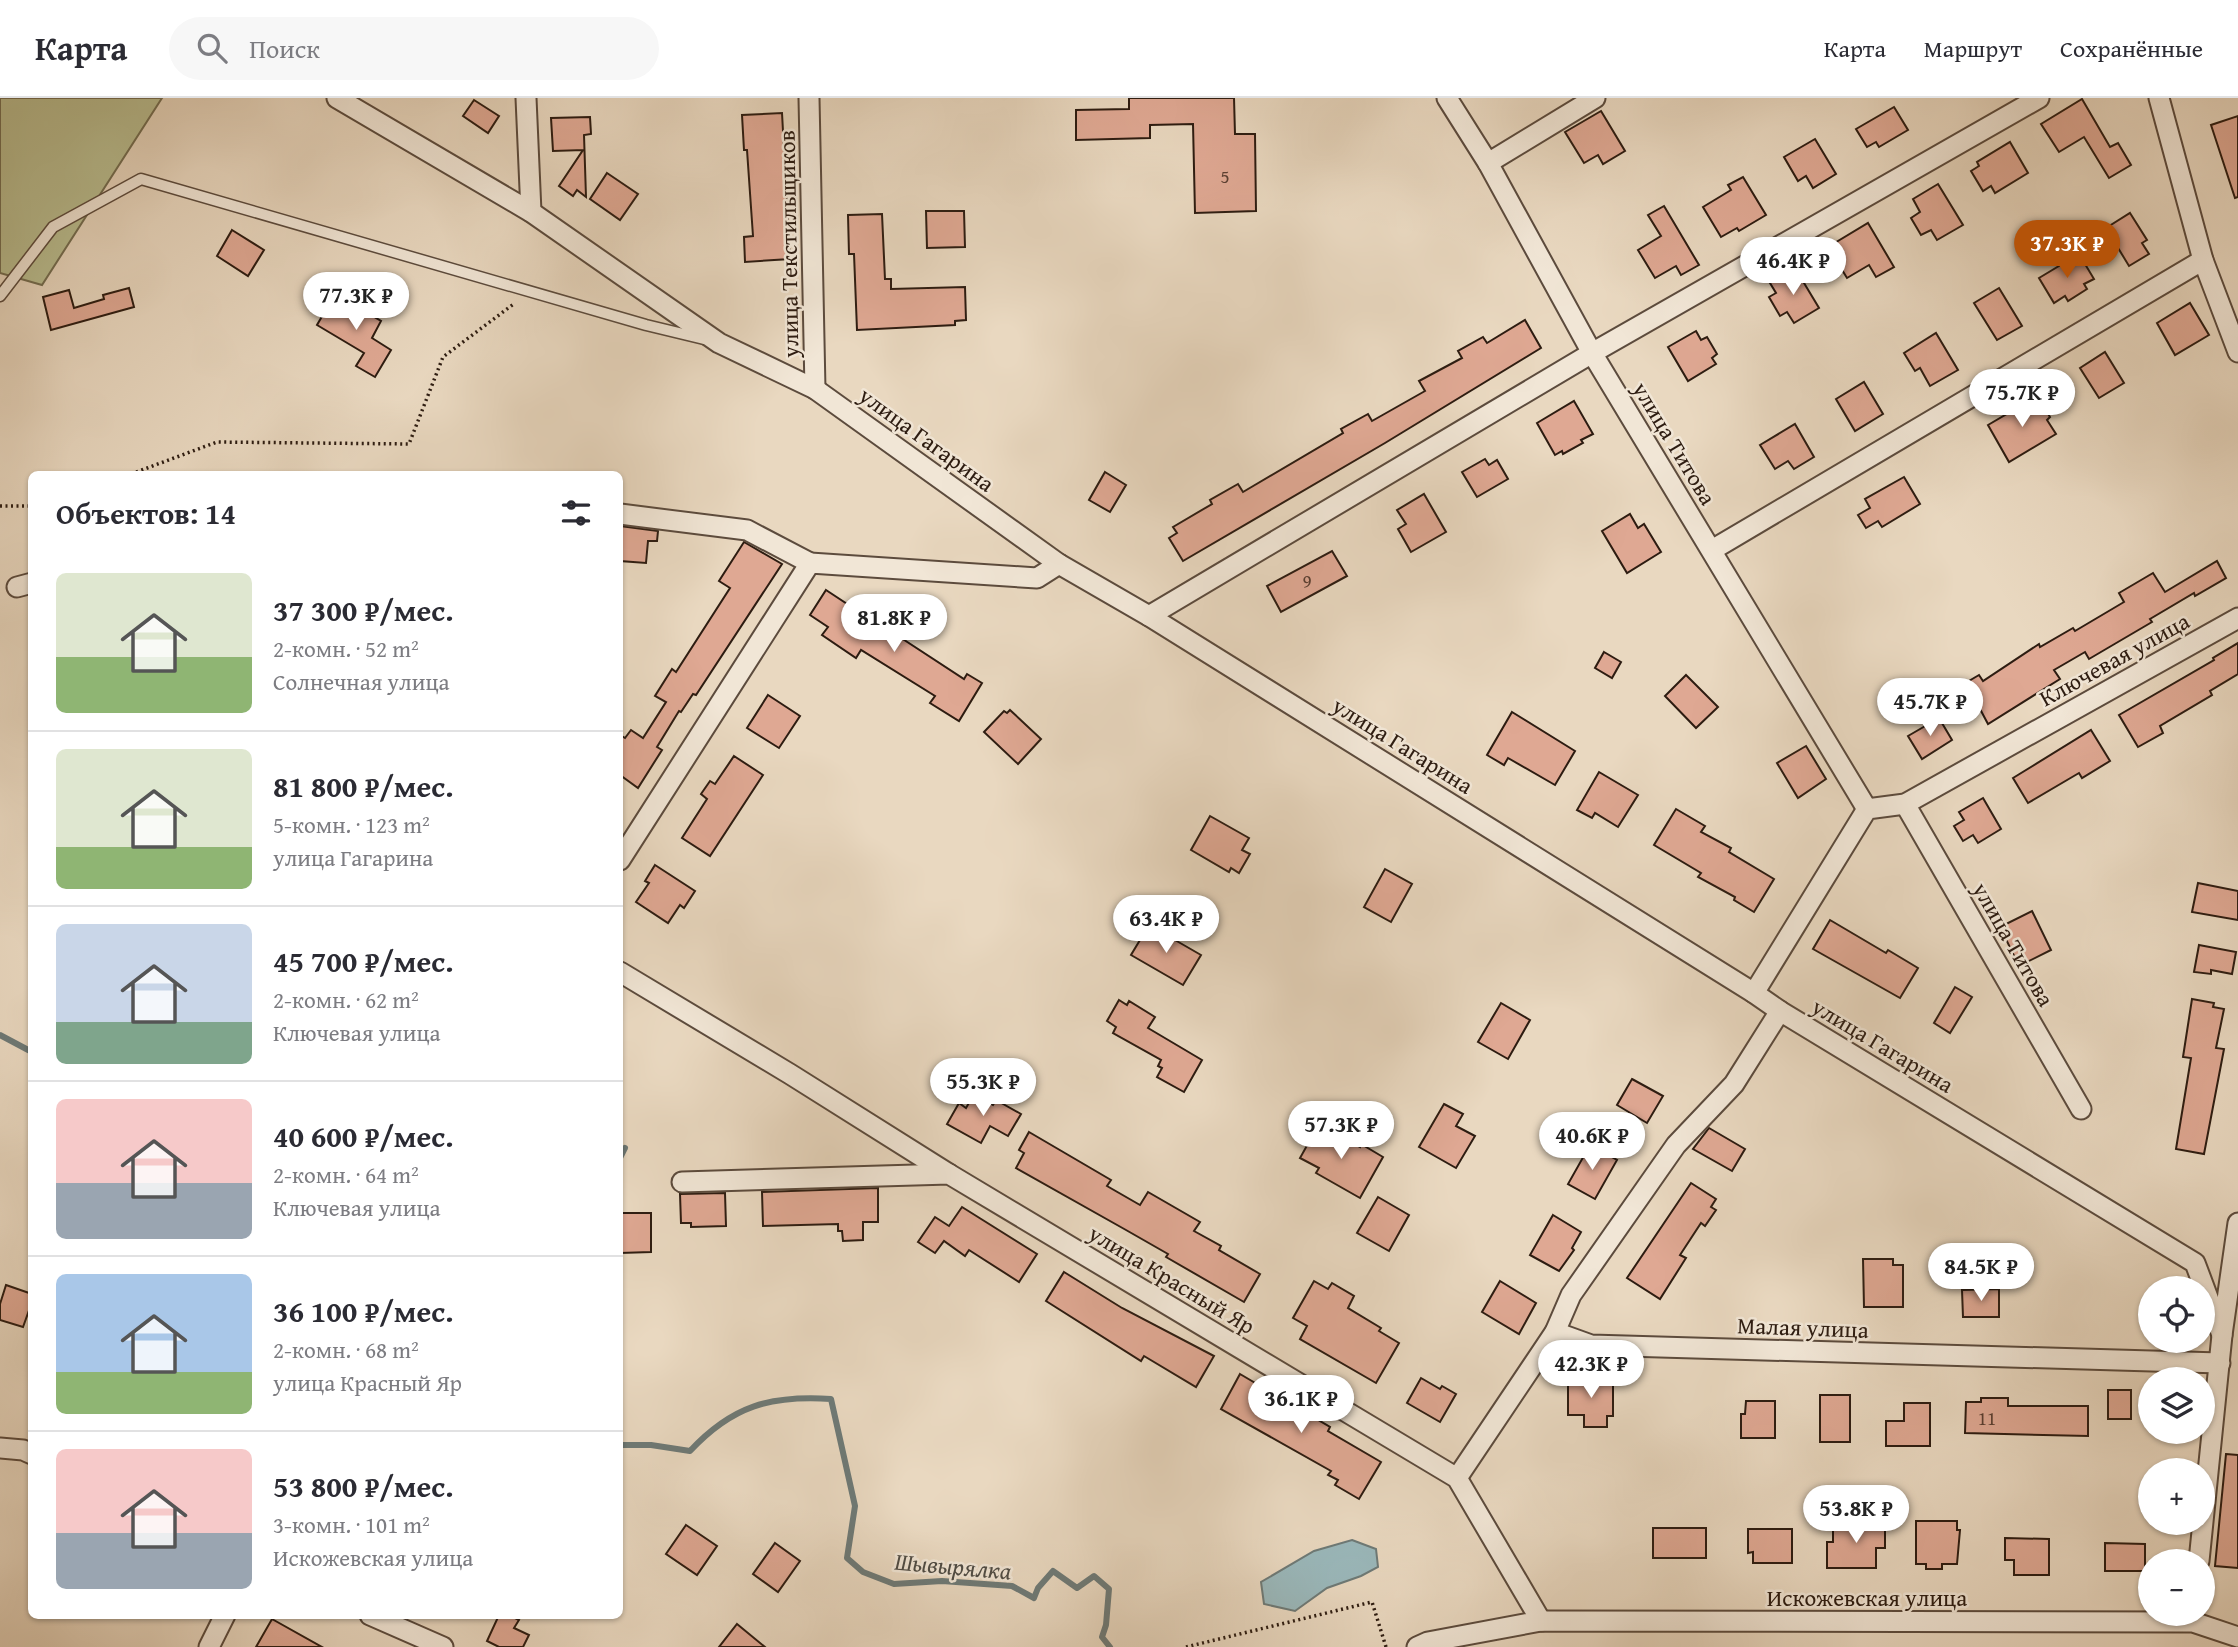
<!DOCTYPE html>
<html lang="ru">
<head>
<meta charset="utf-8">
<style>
	:root { --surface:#fff; --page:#f7f7f7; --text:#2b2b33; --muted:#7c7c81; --line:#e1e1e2; --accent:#b45309 }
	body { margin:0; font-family:"Gentium Book Plus",serif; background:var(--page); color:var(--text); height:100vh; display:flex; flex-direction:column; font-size:26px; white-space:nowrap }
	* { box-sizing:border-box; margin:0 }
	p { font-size:23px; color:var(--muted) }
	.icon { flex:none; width:38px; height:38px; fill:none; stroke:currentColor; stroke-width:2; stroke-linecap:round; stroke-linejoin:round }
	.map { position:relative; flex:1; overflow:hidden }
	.details { position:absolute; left:28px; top:373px; width:595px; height:1148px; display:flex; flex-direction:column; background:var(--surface); border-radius:10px; box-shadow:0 2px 5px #0004 }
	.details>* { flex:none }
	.fabs { position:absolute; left:2138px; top:1178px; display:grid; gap:14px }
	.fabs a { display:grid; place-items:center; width:77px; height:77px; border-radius:50%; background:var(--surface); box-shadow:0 2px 5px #0004; font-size:35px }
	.price { position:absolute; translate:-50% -60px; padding:0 16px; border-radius:24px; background:#fff; color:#222; font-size:23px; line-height:46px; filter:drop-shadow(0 2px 4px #0008) }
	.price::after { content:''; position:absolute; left:50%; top:42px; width:21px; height:16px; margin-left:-10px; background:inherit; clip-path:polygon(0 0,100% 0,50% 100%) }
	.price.on { background:var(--accent); color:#fff }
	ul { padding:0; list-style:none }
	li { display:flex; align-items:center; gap:21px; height:175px; padding:0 28px }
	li+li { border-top:2px solid var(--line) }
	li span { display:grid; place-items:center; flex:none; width:196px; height:140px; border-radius:10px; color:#555 }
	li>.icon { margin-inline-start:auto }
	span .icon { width:84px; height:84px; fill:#fffc; stroke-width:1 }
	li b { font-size:30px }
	h2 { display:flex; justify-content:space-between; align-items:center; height:84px; padding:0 28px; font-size:30px }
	header { display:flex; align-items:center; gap:42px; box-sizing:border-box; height:98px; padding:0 35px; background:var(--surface); border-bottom:2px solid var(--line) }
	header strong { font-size:33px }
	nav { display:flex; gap:38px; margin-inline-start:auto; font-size:24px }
	.search { width:490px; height:63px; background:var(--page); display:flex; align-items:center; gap:18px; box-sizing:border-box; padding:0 24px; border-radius:38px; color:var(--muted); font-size:26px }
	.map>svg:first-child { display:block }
	.green { fill:#b9be91; stroke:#736d51; stroke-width:2 }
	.water { fill:#9ab8bb; stroke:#6e7a77; stroke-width:2 }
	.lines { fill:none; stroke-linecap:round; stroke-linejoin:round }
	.stream { stroke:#6e7a77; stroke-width:6 }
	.building { fill:#dfa893; stroke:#2d1c11; stroke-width:2 }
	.service-casing { stroke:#5c4b3d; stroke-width:13 }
	.minor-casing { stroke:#5c4b3d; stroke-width:23 }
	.path { stroke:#2d1c11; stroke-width:3.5; stroke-dasharray:2 3.5; stroke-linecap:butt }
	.service { stroke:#f1e6d6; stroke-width:10 }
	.minor { stroke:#f1e6d6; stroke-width:19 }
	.labels { text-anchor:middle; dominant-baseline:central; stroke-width:5; stroke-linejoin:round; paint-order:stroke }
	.number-label { font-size:19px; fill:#5a3f32 }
	.street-label { font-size:23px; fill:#2d1c11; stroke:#f1e6d6 }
	.water-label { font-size:24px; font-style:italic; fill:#4e4b44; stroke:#f1e6d6 }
</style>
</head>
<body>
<header>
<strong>Карта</strong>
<div class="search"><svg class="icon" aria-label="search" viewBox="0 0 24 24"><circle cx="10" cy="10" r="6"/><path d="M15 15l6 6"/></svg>Поиск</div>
<nav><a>Карта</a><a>Маршрут</a><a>Сохранённые</a></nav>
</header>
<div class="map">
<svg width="2238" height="1549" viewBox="0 0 2238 1549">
	<rect width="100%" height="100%" fill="#e9d8c0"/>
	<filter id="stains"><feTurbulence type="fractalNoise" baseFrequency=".00286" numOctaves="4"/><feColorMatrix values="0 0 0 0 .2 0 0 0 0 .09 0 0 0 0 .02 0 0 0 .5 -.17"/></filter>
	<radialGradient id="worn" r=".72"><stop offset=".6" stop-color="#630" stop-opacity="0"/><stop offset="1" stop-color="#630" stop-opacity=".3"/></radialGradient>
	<path class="green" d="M0,0H162L42,187L0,175Z"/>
	<path class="water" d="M1352,1442L1376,1451L1378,1469L1361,1478L1327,1490L1295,1513L1264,1506L1261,1484L1314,1453Z"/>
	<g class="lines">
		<g class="stream">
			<path d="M0,937L32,954"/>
			<path d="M620,1060L625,1050"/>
			<path d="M620,1347H651L690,1353C732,1308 770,1297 831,1301L855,1408L847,1460L863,1474L894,1486L942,1483L1012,1488L1034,1500L1038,1490L1053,1473L1077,1490L1094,1478L1109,1491L1106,1527L1102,1539L1110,1549"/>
		</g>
	</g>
	<g class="building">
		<path d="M1129,0H1234L1235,36H1255L1256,113L1195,115L1193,26L1150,27V40L1076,42V12L1129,11Z"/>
		<path d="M2082,1L2110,49L2118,45L2131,67L2109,80L2084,39L2059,54L2041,26Z"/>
		<path d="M474,2L499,18L488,35L463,18Z"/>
		<path d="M1894,9L1908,32L1879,49L1876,44L1867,49L1856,31Z"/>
		<path d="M1601,13L1625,53L1603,66L1598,57L1584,65L1565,34Z"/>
		<path d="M782,15L790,161L745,164L744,139L753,138L747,52H744L742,17Z"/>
		<path d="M2238,18V99L2235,100L2211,27Z"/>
		<path d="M590,19L591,36L584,37L586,99L577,92L573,98L559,88L583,52L553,53L551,20Z"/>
		<path d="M1815,41L1836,76L1813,90L1806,78L1798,83L1784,59Z"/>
		<path d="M2010,44L2028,75L1995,95L1991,88L1983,93L1971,73L1979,68L1977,64Z"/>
		<path d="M607,75L638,96L620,122L590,101Z"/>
		<path d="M1743,79L1766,117L1739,133L1737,130L1721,139L1703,109L1731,92L1728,87Z"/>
		<path d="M1938,86L1963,127L1937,142L1931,132L1921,137L1911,120L1920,114L1913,101Z"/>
		<path d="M1664,108L1699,167L1681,177L1676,168L1655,180L1638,152L1661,138L1648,117Z"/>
		<path d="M926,113H964L965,149L927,150Z"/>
		<path d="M2130,115L2147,142L2142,145L2149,156L2129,168L2106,130Z"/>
		<path d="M882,116L885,181H891V191L965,189L966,222L955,223V227L857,232L854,156H849L848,117Z"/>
		<path d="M1868,125L1894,169L1876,179L1869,167L1847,180L1828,149Z"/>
		<path d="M232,132L264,152L248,178L217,158Z"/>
		<path d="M2079,156L2094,181L2084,186L2087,191L2068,203L2065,198L2054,205L2039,180Z"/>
		<path d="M1795,170L1819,210L1794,225L1787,214L1780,218L1769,199L1776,195L1770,185Z"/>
		<path d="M129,190L134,209L51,232L43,199L69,192L74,210L104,201L103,197Z"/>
		<path d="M1999,190L2022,228L1997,242L1974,205Z"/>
		<path d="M335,196L381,223L372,240L391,252L375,279L356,268L364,255L317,227Z"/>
		<path d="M2190,205L2209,237L2175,257L2157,225Z"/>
		<path d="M1525,222L1541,250L1385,345L1183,463L1169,440L1177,435L1173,429L1212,406L1210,402L1238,386L1243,394L1343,335L1341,331L1368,316L1372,323L1425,293L1419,283L1462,260L1458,253L1483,239L1487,245Z"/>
		<path d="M1696,233L1701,242L1707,239L1717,256L1712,260L1716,266L1688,283L1668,249Z"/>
		<path d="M1936,235L1958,272L1930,288L1920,270L1915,273L1904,255Z"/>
		<path d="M2105,254L2124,285L2099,300L2080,270Z"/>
		<path d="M1864,284L1883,316L1855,333L1836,301Z"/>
		<path d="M2034,300L2038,306L2041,304L2050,319L2047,322L2056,336L2009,364L1988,327Z"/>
		<path d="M1574,303L1593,336L1581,342L1583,345L1563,356L1562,353L1555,357L1537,325Z"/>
		<path d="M1795,326L1814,359L1794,371L1788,363L1775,371L1760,347Z"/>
		<path d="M1485,361L1489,367L1497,362L1508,381L1477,399L1462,374Z"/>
		<path d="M1105,374L1126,387L1110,414L1089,402Z"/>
		<path d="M1904,379L1920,406L1882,429L1878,423L1866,430L1858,417L1870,410L1865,401Z"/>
		<path d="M1424,396L1446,434L1411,454L1398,431L1406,426L1397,412Z"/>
		<path d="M1630,416L1638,430L1644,426L1661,454L1627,475L1602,433Z"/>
		<path d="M620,428L658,433L657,443H648L646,465L620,463Z"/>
		<path d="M744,444L782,466L696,597L693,596L681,614L679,613L657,649L662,652L638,690L620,677V637L625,640L631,632L643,640L666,604L655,598L672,571L676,574L730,490L719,483Z"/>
		<path d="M1332,453L1347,478L1281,514L1267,488Z"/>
		<path d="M2217,463L2226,480L2195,498L2194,495L2150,521L2152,524L2089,561L2085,554L2054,572L2060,581L1988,626L1980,611L1972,616L1957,590L1979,577L1983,583L2039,546L2040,549L2073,530L2075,533L2124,504L2119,495L2153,475L2165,494Z"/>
		<path d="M826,492L867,519L870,514L892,527L889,532L964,581L967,576L982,585L959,623L930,605L935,598L861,552L856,560L822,537L828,529L810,517Z"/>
		<path d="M2238,545V576L2210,593L2212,597L2160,628L2163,635L2138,649L2119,617L2214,562L2213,560Z"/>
		<path d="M1604,554L1621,564L1612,580L1595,570Z"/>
		<path d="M1686,577L1718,609L1696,630L1665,598Z"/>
		<path d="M768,597L800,618L779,650L747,630Z"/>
		<path d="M1010,612L1041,641L1018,666L984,634L1004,613L1007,615Z"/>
		<path d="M1512,614L1575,653L1555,687L1508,660L1504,667L1487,657Z"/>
		<path d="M1939,620L1952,642L1922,661L1908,638Z"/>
		<path d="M2091,632L2110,663L2082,680L2079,675L2028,705L2013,680Z"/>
		<path d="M1806,648L1826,681L1798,700L1777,665Z"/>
		<path d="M734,658L763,677L710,758L682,740L707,701L701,696L710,683L715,686Z"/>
		<path d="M1599,674L1638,697L1618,729L1595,715L1592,720L1577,712Z"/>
		<path d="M1983,700L2001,731L1978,745L1973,737L1963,743L1954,728L1964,722L1959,714Z"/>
		<path d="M1676,711L1705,728L1701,734L1731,750L1729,754L1774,781L1754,814L1734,802L1735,799L1698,779L1701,775L1654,747Z"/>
		<path d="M1210,718L1249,740L1242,752L1250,756L1239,775L1231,770L1229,774L1191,752Z"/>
		<path d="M655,767L695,793L684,810L680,807L668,825L636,804L649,785L645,783Z"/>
		<path d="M1385,771L1412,786L1391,824L1364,809Z"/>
		<path d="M2198,785L2238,793V822L2192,814Z"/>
		<path d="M2032,813L2051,852L2019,868L2000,829Z"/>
		<path d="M1830,822L1886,855L1888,852L1918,870L1900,900L1813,851Z"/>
		<path d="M1149,827L1201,857L1183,887L1131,857Z"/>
		<path d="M2199,847L2236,854L2232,876L2211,872V876L2194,874Z"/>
		<path d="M1955,889L1972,899L1950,935L1934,925Z"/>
		<path d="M2192,901L2214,905L2213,909L2224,911L2216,950L2224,951L2204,1056L2176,1051L2191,960L2183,959Z"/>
		<path d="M1119,902L1127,907L1129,903L1155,919L1148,930L1202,962L1184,994L1157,979L1162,970L1158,968L1161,962L1113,935L1116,929L1107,923Z"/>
		<path d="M1501,905L1530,922L1508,961L1478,944Z"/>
		<path d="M1632,981L1663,998L1647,1025L1617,1007Z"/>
		<path d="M974,996L993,1007L996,1002L1021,1016L1008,1038L990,1028L981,1045L947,1026L959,1005L966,1010Z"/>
		<path d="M1444,1006L1463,1016L1456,1028L1475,1038L1456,1070L1419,1049Z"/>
		<path d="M1319,1026L1360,1049L1361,1046L1383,1059L1360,1100L1316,1075L1319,1070L1300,1060Z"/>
		<path d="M1709,1030L1745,1051L1732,1073L1693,1051Z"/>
		<path d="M1029,1034L1111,1082L1107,1088L1140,1107L1148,1094L1200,1124L1194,1133L1221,1148L1219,1152L1260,1176L1244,1204L1166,1159L1168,1156L1126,1132L1016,1070L1024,1055L1019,1052Z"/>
		<path d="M1590,1047L1617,1062L1595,1101L1568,1086Z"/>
		<path d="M1691,1085L1716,1101L1711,1109L1716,1112L1705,1128L1701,1125L1680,1157L1686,1160L1660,1201L1627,1180Z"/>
		<path d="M878,1090V1124H863V1142L843,1143L842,1133H838V1126L763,1128L762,1094Z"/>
		<path d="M725,1095L726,1128L691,1129V1125H681L680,1096Z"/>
		<path d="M1378,1099L1409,1117L1389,1153L1357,1135Z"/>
		<path d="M962,1109L1037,1156L1019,1184L969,1152L965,1158L944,1143L935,1155L918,1144L935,1119L949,1128Z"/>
		<path d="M620,1115H651V1154L620,1155Z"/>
		<path d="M1553,1117L1581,1134L1572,1150L1574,1152L1559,1173L1530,1157Z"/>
		<path d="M1863,1161H1893V1167H1903V1209H1864Z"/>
		<path d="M1064,1174L1122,1210L1214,1258L1196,1289L1144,1258L1141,1263L1046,1203Z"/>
		<path d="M1314,1183L1328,1191L1332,1185L1354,1198L1348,1210L1381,1230L1379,1233L1399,1245L1376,1285L1300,1241L1307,1228L1293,1220Z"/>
		<path d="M1500,1183L1536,1205L1519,1236L1482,1214Z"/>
		<path d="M6,1187L32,1196V1204L23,1229L0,1222V1206Z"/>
		<path d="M1999,1191V1219H1963L1962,1192Z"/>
		<path d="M1240,1276L1330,1329L1328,1333L1381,1364L1359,1401L1335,1387L1338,1382L1328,1377L1331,1373L1221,1311Z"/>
		<path d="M1421,1280L1440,1291L1442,1288L1456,1296L1440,1324L1407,1305Z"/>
		<path d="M1568,1280L1613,1281V1318H1607V1329H1584V1317H1568Z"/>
		<rect x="2108" y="1292" width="23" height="29"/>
		<rect x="1820" y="1297" width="30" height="47"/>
		<path d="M1981,1300H2008V1308H2088V1338L1965,1335L1966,1304H1981Z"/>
		<path d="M1746,1303H1775V1340H1741V1316H1745Z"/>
		<path d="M1904,1305H1930V1348H1886V1323H1904Z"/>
		<path d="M2226,1356L2238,1357V1470L2215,1468Z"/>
		<path d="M1851,1422H1885V1450H1876V1470H1827V1444H1833V1429H1851Z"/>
		<path d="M1916,1423H1957V1432H1960L1957,1466H1942V1471H1926V1466H1916Z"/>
		<path d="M686,1427L717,1448L697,1477L666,1456Z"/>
		<rect x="1653" y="1430" width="53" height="30"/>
		<path d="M1748,1431H1792V1465H1753V1454L1748,1455Z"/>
		<path d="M2005,1440L2049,1441V1477H2014V1462H2005Z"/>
		<path d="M775,1445L800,1463L778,1494L753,1476Z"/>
		<path d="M2105,1445L2145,1446V1473H2105Z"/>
		<path d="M499,1517H509L519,1522L514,1530L529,1537L523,1549H499L487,1543Z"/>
		<path d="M272,1521L322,1549H256Z"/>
		<path d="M737,1526L765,1549H719Z"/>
	</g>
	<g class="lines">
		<defs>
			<path id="service" d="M0,198L53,129L141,81L646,227L704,241"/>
			<g id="minor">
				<path d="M337,0L531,114L719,245L815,291L1059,466L1149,518L1754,895L1780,913L2195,1165L2222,1237"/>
				<path d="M526,0L531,114"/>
				<path d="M809,0L815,291"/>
				<path d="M1447,0L1488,65L1592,255L1867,711"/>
				<path d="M2159,0L2203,162L2238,254"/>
				<path d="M1488,65L1595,0"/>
				<path d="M620,416L747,432L810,465"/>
				<path d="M1712,452L2203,162"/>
				<path d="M17,489L32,485"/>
				<path d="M1149,518L1592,255L2039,0"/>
				<path d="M1905,706L2081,1011"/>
				<path d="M620,762L810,465L1037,480L1059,466"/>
				<path d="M620,874L790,976L949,1076"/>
				<path d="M1754,895L1867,711L1905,706L2238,520"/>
				<path d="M682,1084L949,1076L1457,1380L1541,1523"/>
				<path d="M1555,1234L1591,1247L2220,1265"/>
				<path d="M0,1350L23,1352L32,1356"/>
				<path d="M1457,1380L1555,1234L1571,1197L1676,1047L1734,986L1780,913"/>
				<path d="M2199,1463L2222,1237L2238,1125"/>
				<path d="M370,1517L443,1549"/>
				<path d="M209,1549L225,1517"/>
				<path d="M1417,1549L1428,1544L1541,1523L2193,1524L2238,1539"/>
			</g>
		</defs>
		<use href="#service" class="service-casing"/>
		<use href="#minor" class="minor-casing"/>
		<g class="path">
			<path d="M131,376L217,344L409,346L443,259L515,205"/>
			<path d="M0,408H32"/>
			<path d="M1186,1549L1372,1504L1386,1549"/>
		</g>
		<use href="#service" class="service"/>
		<use href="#minor" class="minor"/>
	</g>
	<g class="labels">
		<g class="number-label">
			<text x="1225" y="78">5</text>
			<text x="1307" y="483">9</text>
			<text x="1987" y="1320">11</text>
		</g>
		<g class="street-label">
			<text transform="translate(788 146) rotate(-91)">улица Текстильщиков</text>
			<text transform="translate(927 341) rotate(36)">улица Гагарина</text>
			<text transform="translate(1675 345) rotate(59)">улица Титова</text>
			<text transform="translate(2114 561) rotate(-29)">Ключевая улица</text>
			<text transform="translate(1403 647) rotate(32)">улица Гагарина</text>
			<text transform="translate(2014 846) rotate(60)">улица Титова</text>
			<text transform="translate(1883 947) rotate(31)">улица Гагарина</text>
			<text transform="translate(1172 1181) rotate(31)">улица Красный Яр</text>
			<text transform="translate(1803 1229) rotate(2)">Малая улица</text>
			<text x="1867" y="1499">Искожевская улица</text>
		</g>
		<g class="water-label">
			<text transform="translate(953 1468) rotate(5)">Шывырялка</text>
		</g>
	</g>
	<rect width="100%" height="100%" filter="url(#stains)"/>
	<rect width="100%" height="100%" fill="url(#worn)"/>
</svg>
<div class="fabs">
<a><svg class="icon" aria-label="locate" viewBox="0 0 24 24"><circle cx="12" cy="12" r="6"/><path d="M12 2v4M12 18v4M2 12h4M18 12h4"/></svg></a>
<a><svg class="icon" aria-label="layers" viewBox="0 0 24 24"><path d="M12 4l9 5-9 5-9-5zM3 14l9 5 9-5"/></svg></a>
<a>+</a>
<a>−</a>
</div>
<b class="price on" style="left:2067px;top:182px">37.3K ₽</b>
<b class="price" style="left:1793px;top:199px">46.4K ₽</b>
<b class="price" style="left:356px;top:234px">77.3K ₽</b>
<b class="price" style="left:2022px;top:331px">75.7K ₽</b>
<b class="price" style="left:894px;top:556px">81.8K ₽</b>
<b class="price" style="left:1930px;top:640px">45.7K ₽</b>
<b class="price" style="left:1166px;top:857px">63.4K ₽</b>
<b class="price" style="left:983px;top:1020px">55.3K ₽</b>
<b class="price" style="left:1341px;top:1063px">57.3K ₽</b>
<b class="price" style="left:1592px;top:1074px">40.6K ₽</b>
<b class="price" style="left:1981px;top:1205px">84.5K ₽</b>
<b class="price" style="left:1591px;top:1302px">42.3K ₽</b>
<b class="price" style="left:1301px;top:1337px">36.1K ₽</b>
<b class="price" style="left:1856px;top:1447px">53.8K ₽</b>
<section class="details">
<h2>Объектов: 14<svg class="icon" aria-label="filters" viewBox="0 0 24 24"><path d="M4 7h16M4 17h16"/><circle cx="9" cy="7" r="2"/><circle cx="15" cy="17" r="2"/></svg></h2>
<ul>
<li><span style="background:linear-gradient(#dfe7d0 60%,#8fb573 0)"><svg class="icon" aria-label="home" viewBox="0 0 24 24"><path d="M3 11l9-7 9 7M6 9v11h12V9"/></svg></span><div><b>37 300 ₽/мес.</b><p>2-комн. · 52 m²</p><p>Солнечная улица</p></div></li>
<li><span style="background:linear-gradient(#dfe7d0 70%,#8fb573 0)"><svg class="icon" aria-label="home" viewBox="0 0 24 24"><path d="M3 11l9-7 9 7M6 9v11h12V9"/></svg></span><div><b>81 800 ₽/мес.</b><p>5-комн. · 123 m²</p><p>улица Гагарина</p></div></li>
<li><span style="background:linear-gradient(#c9d6e8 70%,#7fa58c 0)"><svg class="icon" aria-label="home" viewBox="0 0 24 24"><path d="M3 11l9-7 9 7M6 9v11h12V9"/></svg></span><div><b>45 700 ₽/мес.</b><p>2-комн. · 62 m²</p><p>Ключевая улица</p></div></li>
<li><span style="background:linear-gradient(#f6c9c9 60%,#9aa5b1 0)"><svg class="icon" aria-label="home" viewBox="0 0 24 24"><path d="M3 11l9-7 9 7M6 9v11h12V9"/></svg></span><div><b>40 600 ₽/мес.</b><p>2-комн. · 64 m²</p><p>Ключевая улица</p></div></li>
<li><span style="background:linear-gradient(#a9c7e8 70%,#8fb573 0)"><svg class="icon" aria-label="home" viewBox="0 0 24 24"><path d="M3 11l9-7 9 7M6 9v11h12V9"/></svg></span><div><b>36 100 ₽/мес.</b><p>2-комн. · 68 m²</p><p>улица Красный Яр</p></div></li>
<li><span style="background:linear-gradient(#f6c9c9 60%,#9aa5b1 0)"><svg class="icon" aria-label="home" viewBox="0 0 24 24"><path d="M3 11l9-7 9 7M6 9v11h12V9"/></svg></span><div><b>53 800 ₽/мес.</b><p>3-комн. · 101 m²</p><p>Искожевская улица</p></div></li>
</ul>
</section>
</div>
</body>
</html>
